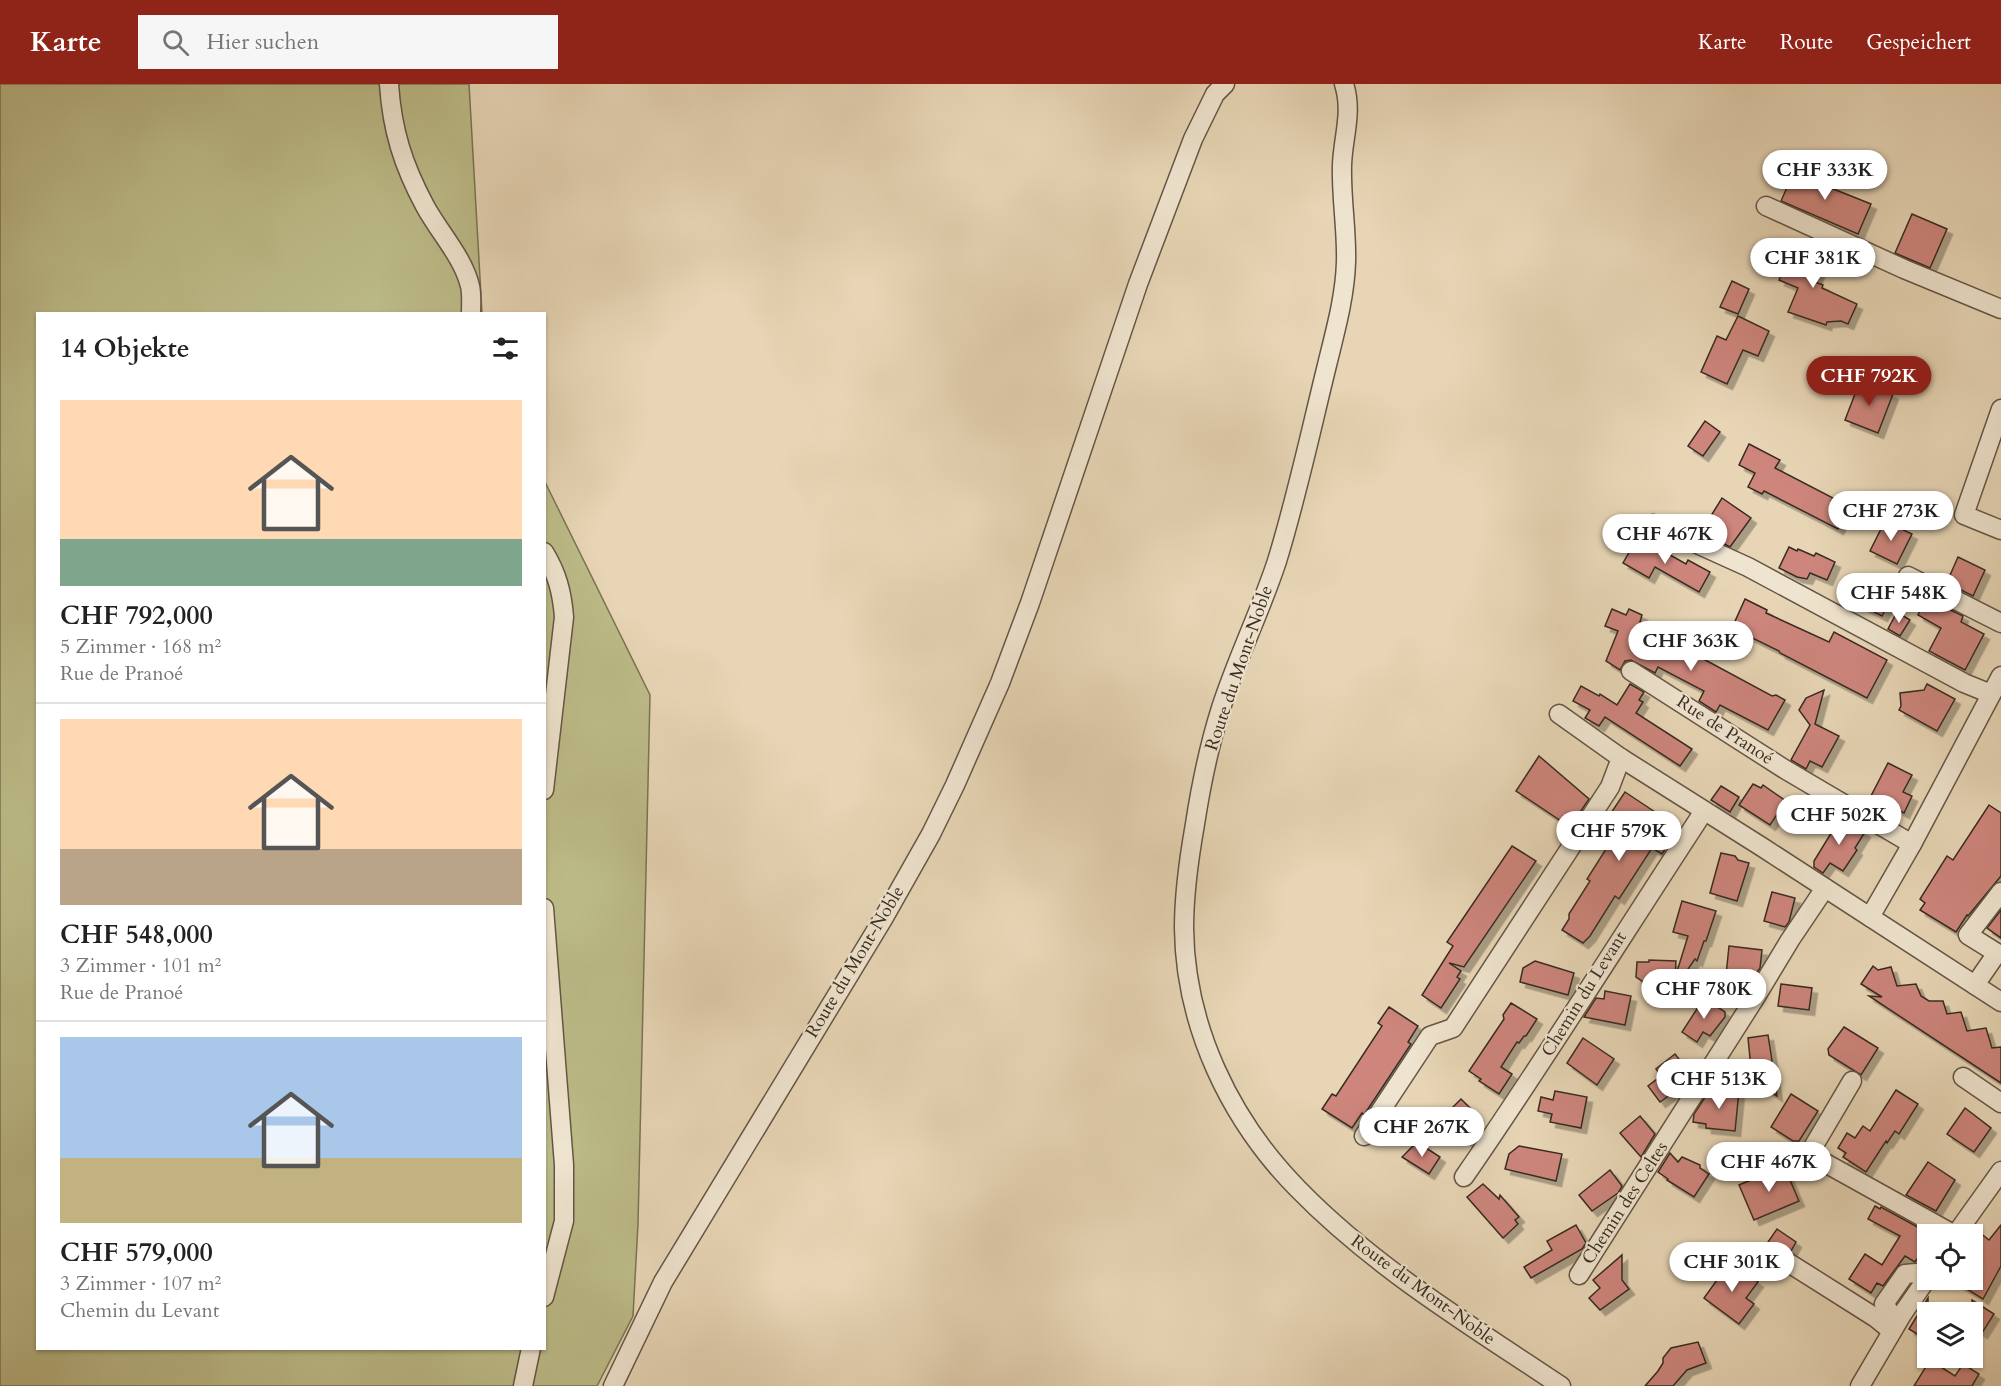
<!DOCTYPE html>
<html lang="de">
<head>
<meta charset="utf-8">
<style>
	:root { --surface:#fff; --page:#f6f6f6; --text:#222; --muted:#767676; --line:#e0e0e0; --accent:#8f2418 }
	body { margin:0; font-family:Cardo,serif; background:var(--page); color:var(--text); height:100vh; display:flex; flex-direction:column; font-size:22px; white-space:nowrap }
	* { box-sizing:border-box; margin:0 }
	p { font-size:20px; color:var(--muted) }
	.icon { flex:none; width:33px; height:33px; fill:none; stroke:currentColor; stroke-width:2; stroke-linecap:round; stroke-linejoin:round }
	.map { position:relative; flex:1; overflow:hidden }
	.drawer { position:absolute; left:36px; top:228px; width:510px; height:1038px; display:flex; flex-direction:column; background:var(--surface); border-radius:0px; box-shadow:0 2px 4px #0004 }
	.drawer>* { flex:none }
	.buttons { position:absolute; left:1917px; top:1140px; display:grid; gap:12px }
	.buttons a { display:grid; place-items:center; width:66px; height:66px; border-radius:0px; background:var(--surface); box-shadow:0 2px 4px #0004; font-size:30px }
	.price { position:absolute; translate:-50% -51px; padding:0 14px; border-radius:21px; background:#fff; color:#222; font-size:20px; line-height:39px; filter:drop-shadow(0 2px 3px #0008) }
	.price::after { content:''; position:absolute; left:50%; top:36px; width:18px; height:14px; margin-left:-9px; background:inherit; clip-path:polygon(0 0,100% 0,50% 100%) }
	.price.selected { background:var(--accent); color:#fff }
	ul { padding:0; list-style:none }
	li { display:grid; align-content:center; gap:12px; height:318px; padding:0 24px }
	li+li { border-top:2px solid var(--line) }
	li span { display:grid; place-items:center; height:186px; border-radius:0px; color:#555 }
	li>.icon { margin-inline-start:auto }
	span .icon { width:108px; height:108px; fill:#fffc; stroke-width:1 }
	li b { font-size:26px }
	h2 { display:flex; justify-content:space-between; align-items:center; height:72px; padding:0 24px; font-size:26px }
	header { display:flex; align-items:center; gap:36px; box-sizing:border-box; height:84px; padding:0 30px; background:var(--accent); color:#fff }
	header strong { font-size:28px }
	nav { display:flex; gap:33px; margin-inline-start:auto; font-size:21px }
	.search { width:420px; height:54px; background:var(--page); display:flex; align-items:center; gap:15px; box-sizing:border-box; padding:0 21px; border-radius:0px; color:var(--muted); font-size:22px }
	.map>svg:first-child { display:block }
	.green { fill:#bcbb88; stroke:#7a7454; stroke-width:1.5 }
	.building { fill:#cd857c; stroke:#382c21; stroke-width:1.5; filter:url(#shadow) }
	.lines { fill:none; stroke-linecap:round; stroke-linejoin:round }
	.minor-casing { stroke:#645646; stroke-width:21 }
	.minor { stroke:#efe4cf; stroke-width:18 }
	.labels { text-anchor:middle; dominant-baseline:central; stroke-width:4.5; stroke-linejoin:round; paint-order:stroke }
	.street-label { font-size:18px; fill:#382c21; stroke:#efe4cf }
</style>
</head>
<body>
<header>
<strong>Karte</strong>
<div class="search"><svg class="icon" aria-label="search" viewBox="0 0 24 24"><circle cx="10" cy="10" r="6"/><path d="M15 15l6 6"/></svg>Hier suchen</div>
<nav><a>Karte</a><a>Route</a><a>Gespeichert</a></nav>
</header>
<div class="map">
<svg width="2001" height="1302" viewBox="0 0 2001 1302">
	<defs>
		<filter id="shadow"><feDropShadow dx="5.5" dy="5.5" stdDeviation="0" flood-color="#0004"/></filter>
	</defs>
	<rect width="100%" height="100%" fill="#e7d5b5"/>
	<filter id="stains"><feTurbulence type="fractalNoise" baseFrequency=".00333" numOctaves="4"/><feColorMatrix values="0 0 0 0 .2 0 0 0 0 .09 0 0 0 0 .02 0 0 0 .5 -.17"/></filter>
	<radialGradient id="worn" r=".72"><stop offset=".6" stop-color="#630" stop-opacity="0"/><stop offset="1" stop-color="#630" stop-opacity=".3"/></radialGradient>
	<path class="green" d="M0,0H469L482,229L38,230V1264H544L545,398L650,611L638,1140L633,1232L597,1302H0Z"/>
	<g class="building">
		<path d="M1796,83L1824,94L1821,100L1871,120L1858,150L1781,117Z"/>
		<path d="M1912,130L1947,145L1930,184L1895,169Z"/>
		<path d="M1792,158L1825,174L1815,198L1823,201L1822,204L1857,220L1848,240L1841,237L1827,238L1826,241L1788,228L1798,204L1779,196L1789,175L1786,174Z"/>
		<path d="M1732,197L1749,205L1738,230L1720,223Z"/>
		<path d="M1738,232L1769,247L1758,272L1743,266L1727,300L1701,288L1717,252L1726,256Z"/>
		<path d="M1860,297L1893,310L1878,349L1845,336Z"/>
		<path d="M1705,337L1720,348L1703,372L1688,362Z"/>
		<path d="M1749,360L1780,376L1775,384L1833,414L1831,417L1848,426L1838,445L1764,407L1762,410L1748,403L1755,389L1739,381Z"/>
		<path d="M1722,414L1751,434L1730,463L1701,448Z"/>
		<path d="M1885,437L1912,450L1897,480L1870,467Z"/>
		<path d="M1638,453L1686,480L1688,476L1710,488L1699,508L1655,483L1649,494L1623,479Z"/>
		<path d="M1789,463L1797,467L1798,465L1814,472L1816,469L1835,478L1827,496L1810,489L1807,495L1797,493L1779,484Z"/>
		<path d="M1958,473L1985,486L1973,512L1937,494L1939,491L1947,498Z"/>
		<path d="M1862,498L1892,513L1882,532L1852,517Z"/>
		<path d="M1926,514L1963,532L1961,538L1984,550L1965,586L1929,567L1941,544L1918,531Z"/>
		<path d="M1745,515L1767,526L1766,529L1829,558L1834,548L1887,576L1867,614L1780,569L1779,567L1732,544Z"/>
		<path d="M1612,525L1626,531L1629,525L1642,531L1640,538L1648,541L1642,554L1680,573L1685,565L1772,612L1776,611L1785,616L1768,646L1720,621L1716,628L1699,617L1704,607L1658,583L1655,589L1631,576L1625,577L1620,586L1606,577L1618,547L1605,542Z"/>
		<path d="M1897,528L1910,536L1900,552L1888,545Z"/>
		<path d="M1630,600L1644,608L1639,616L1643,618L1636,629L1692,665L1680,682L1605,633L1599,642L1585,634L1590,626L1573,617L1581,602L1599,612L1600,610L1617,621Z"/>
		<path d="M1927,600L1955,615L1937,647L1899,626L1901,622L1900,609L1924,606Z"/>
		<path d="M1824,606L1815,640L1839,652L1822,683L1810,677L1806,685L1791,676L1810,641L1799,626L1806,614Z"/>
		<path d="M1539,672L1589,715L1570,743L1516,707Z"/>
		<path d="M1888,679L1912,691L1903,708L1912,712L1904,729L1871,712Z"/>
		<path d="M1753,700L1761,704L1763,701L1786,717L1770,741L1739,721Z"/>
		<path d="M1721,702L1739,713L1730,728L1711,716Z"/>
		<path d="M1625,708L1679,744L1662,770L1652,764L1619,815L1615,812L1590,852L1583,859L1562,846L1569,835V830L1590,797L1587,795L1620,743L1607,735Z"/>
		<path d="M1989,721L2001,729V792L1968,832L1967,831L1956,848L1920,826L1925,819L1920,815L1947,772L1953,776Z"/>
		<path d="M1841,733L1865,748L1855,764L1857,766L1843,787L1830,779L1823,789L1814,783V777Z"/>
		<path d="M1512,762L1536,777L1464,883L1449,879L1461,887L1457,893L1460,895L1441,924L1422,911L1453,862L1447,858Z"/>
		<path d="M1721,769L1735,772L1738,776L1749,779L1737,817L1710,809Z"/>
		<path d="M1772,808L1795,814L1789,838L1785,843L1764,837Z"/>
		<path d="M1682,817L1716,827L1706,857H1704L1697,877L1695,875L1679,898L1684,902L1677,901L1676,904L1674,901L1645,899L1636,893L1637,878H1649V876L1676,877L1675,894L1688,852L1673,848Z"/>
		<path d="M2001,826V854L1987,844Z"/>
		<path d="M1729,862L1762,866L1760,884L1756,890L1748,889L1747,903L1725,901Z"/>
		<path d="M1535,877L1574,889L1568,911L1520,898L1523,884Z"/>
		<path d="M1873,882L1878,886L1891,883L1897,902L1916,900L1921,912L1929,917H1943L1947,930L1961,928L1967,947L1986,944L1992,964L2001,963V999L1869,912L1882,913L1861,900Z"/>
		<path d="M1781,900L1812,904L1809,926L1778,922Z"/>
		<path d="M1605,907L1631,912L1625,941L1584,933L1596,914L1604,915Z"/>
		<path d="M1704,914L1725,928V933L1710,952L1703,948L1697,958L1682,948Z"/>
		<path d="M1511,919L1537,935L1526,952H1524L1519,959L1517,958L1501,983L1512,990L1499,1010L1479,997L1481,995L1469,987L1504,935L1503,931Z"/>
		<path d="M1389,923L1418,942L1408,958L1411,960L1364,1031L1362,1029L1352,1044L1322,1025L1332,1010L1336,1012L1382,942L1378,939Z"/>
		<path d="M1844,943L1878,964L1861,991L1829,971L1828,965Z"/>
		<path d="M1768,951L1773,983L1777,1012L1746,992L1751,984L1748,954Z"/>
		<path d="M1583,954L1614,975L1597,1001L1567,979Z"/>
		<path d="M1675,970L1692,992L1689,997L1660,1018L1648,1002L1661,992L1656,985Z"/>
		<path d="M1711,1004L1739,1007L1735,1047L1706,1044V1040L1693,1038L1694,1030Z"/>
		<path d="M1896,1006L1918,1020L1899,1050L1895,1047L1887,1059L1886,1057L1866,1088L1843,1073L1846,1069L1838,1064L1847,1049L1855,1054L1863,1042L1870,1047Z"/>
		<path d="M1555,1007L1587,1013L1581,1044L1550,1038L1552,1030L1538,1027L1541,1013L1553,1016Z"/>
		<path d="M1791,1010L1818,1027L1799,1057H1793L1771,1043Z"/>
		<path d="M1461,1015L1478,1032L1472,1038L1481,1047L1469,1059L1442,1034Z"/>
		<path d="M1965,1024L1991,1044L1974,1068L1947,1050Z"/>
		<path d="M1640,1032L1655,1050L1641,1073L1620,1049Z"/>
		<path d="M1417,1058L1440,1073L1429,1090L1402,1073Z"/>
		<path d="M1519,1062L1562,1070L1556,1097L1505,1085L1509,1070Z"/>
		<path d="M1670,1069L1678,1078L1682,1073L1700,1081V1084L1709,1090L1694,1113L1667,1096L1668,1095L1658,1088Z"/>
		<path d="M1928,1078L1955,1096L1936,1127L1906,1111Z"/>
		<path d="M1784,1082L1799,1117L1754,1136L1739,1101Z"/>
		<path d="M1610,1086L1622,1102L1618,1109L1592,1127L1579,1111Z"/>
		<path d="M1483,1100L1499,1115L1500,1111L1519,1133L1515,1136L1518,1140L1503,1154L1467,1113Z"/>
		<path d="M1875,1122L1880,1125L1881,1123L1923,1146L1921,1148L1928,1152V1159L1915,1178L1905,1172L1883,1202L1877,1199L1871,1209L1849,1195L1865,1170L1882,1181L1900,1152L1868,1135Z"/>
		<path d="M1576,1141L1586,1159L1582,1165L1531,1194L1524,1183L1552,1166L1547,1157Z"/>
		<path d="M2001,1141V1182L1983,1215L1952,1196H1972V1156L1979,1148L1989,1156Z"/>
		<path d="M1777,1145L1796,1158L1791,1167L1782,1163L1777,1164L1768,1158Z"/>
		<path d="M1622,1171V1196L1629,1205L1600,1226L1589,1214L1600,1204L1593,1196Z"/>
		<path d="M1730,1178L1758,1198L1746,1214L1754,1220L1739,1240L1704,1214Z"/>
		<path d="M1928,1214V1257L1909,1245Z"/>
		<path d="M1972,1216L1994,1230L1982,1249L1972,1243Z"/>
		<path d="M1698,1258L1706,1279L1687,1286L1673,1302H1645L1658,1287L1663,1279V1274L1671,1264Z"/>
		<path d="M1930,1276L1955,1292L1963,1280L1979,1290L1972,1302H1914Z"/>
	</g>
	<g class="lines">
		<defs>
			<g id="minor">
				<path d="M389,0C392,46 403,81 425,122C439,148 463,173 470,202C472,210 471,221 471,230"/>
				<path d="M1344,0C1353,28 1343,53 1342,81C1341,114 1347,146 1346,178C1345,213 1335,248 1327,281C1311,346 1297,412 1277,477C1261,526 1237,574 1221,624C1209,662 1201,701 1195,740C1189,774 1184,810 1184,844C1185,942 1230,1036 1298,1105C1375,1184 1470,1241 1561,1302"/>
				<path d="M1766,122L1904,185L2001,225"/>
				<path d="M2001,325L1964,431L2001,446"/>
				<path d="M1653,440L1748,483L1964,599L1991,610"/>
				<path d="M544,468C557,489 562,508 564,533L544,706"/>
				<path d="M1908,492L2001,539"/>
				<path d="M1631,587L1786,686L1912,760"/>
				<path d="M1559,630L1621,674L1762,763L2001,918"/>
				<path d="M544,824L564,1081V1137L544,1213"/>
				<path d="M1870,833L1912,760L2001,592"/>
				<path d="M1975,901L1997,869L1968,851L2001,808"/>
				<path d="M1963,993L2001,1019"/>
				<path d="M1852,997L1809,1070L1953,1150"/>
				<path d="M1364,1052L1430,952L1453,944L1610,703L1621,674"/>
				<path d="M1464,1093C1547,973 1624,849 1704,727"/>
				<path d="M1956,1150L2001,1087"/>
				<path d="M1781,1174L1876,1234L1892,1247"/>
				<path d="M1579,1191L1755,914L1790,856L1825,804"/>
				<path d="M1897,1238L1884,1220L1905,1190L1928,1188"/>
				<path d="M523,1302L531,1264"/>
				<path d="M613,1302L663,1198L883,835L931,750L955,701L1000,599L1030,519L1138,200L1193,55L1215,10L1225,0"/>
				<path d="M1860,1302L1903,1229L1928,1193"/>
			</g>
		</defs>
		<use href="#minor" class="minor-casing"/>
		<use href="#minor" class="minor"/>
	</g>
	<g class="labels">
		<g class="street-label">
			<text transform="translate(1239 584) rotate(-71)">Route du Mont-Noble</text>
			<text transform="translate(1725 646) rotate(33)">Rue de Pranoé</text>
			<text transform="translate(855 878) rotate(-59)">Route du Mont-Noble</text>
			<text transform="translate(1584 910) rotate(-58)">Chemin du Levant</text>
			<text transform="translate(1625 1119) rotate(-57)">Chemin des Celtes</text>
			<text transform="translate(1423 1206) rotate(36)">Route du Mont-Noble</text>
		</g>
	</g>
	<rect width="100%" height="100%" filter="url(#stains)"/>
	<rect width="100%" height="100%" fill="url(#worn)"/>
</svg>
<div class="buttons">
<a><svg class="icon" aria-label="locate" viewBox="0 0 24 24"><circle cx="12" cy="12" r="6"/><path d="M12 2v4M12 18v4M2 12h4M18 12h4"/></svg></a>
<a><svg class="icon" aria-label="layers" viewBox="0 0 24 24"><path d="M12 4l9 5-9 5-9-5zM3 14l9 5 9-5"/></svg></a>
</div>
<b class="price" style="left:1825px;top:117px">CHF 333K</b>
<b class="price" style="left:1813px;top:205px">CHF 381K</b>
<b class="price selected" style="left:1869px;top:323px">CHF 792K</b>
<b class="price" style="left:1891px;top:458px">CHF 273K</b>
<b class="price" style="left:1665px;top:481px">CHF 467K</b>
<b class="price" style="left:1899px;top:540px">CHF 548K</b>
<b class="price" style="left:1691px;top:588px">CHF 363K</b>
<b class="price" style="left:1839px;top:762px">CHF 502K</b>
<b class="price" style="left:1619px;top:778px">CHF 579K</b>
<b class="price" style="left:1704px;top:936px">CHF 780K</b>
<b class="price" style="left:1719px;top:1026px">CHF 513K</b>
<b class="price" style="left:1422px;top:1074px">CHF 267K</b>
<b class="price" style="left:1769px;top:1109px">CHF 467K</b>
<b class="price" style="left:1732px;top:1209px">CHF 301K</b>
<section class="drawer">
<h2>14 Objekte<svg class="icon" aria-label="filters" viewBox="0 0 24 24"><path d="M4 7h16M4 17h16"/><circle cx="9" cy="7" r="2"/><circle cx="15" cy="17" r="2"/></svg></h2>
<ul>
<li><span style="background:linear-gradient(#ffd9b3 75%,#7fa58c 0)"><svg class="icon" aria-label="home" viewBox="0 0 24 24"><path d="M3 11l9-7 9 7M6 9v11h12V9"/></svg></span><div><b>CHF 792,000</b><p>5 Zimmer · 168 m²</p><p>Rue de Pranoé</p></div></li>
<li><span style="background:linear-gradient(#ffd9b3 70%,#b9a48a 0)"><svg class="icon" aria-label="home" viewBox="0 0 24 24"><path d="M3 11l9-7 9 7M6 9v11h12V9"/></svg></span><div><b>CHF 548,000</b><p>3 Zimmer · 101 m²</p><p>Rue de Pranoé</p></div></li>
<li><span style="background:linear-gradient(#a9c7e8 65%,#c2b280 0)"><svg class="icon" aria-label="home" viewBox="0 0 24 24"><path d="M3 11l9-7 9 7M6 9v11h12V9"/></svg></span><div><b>CHF 579,000</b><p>3 Zimmer · 107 m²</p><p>Chemin du Levant</p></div></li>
</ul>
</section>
</div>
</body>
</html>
